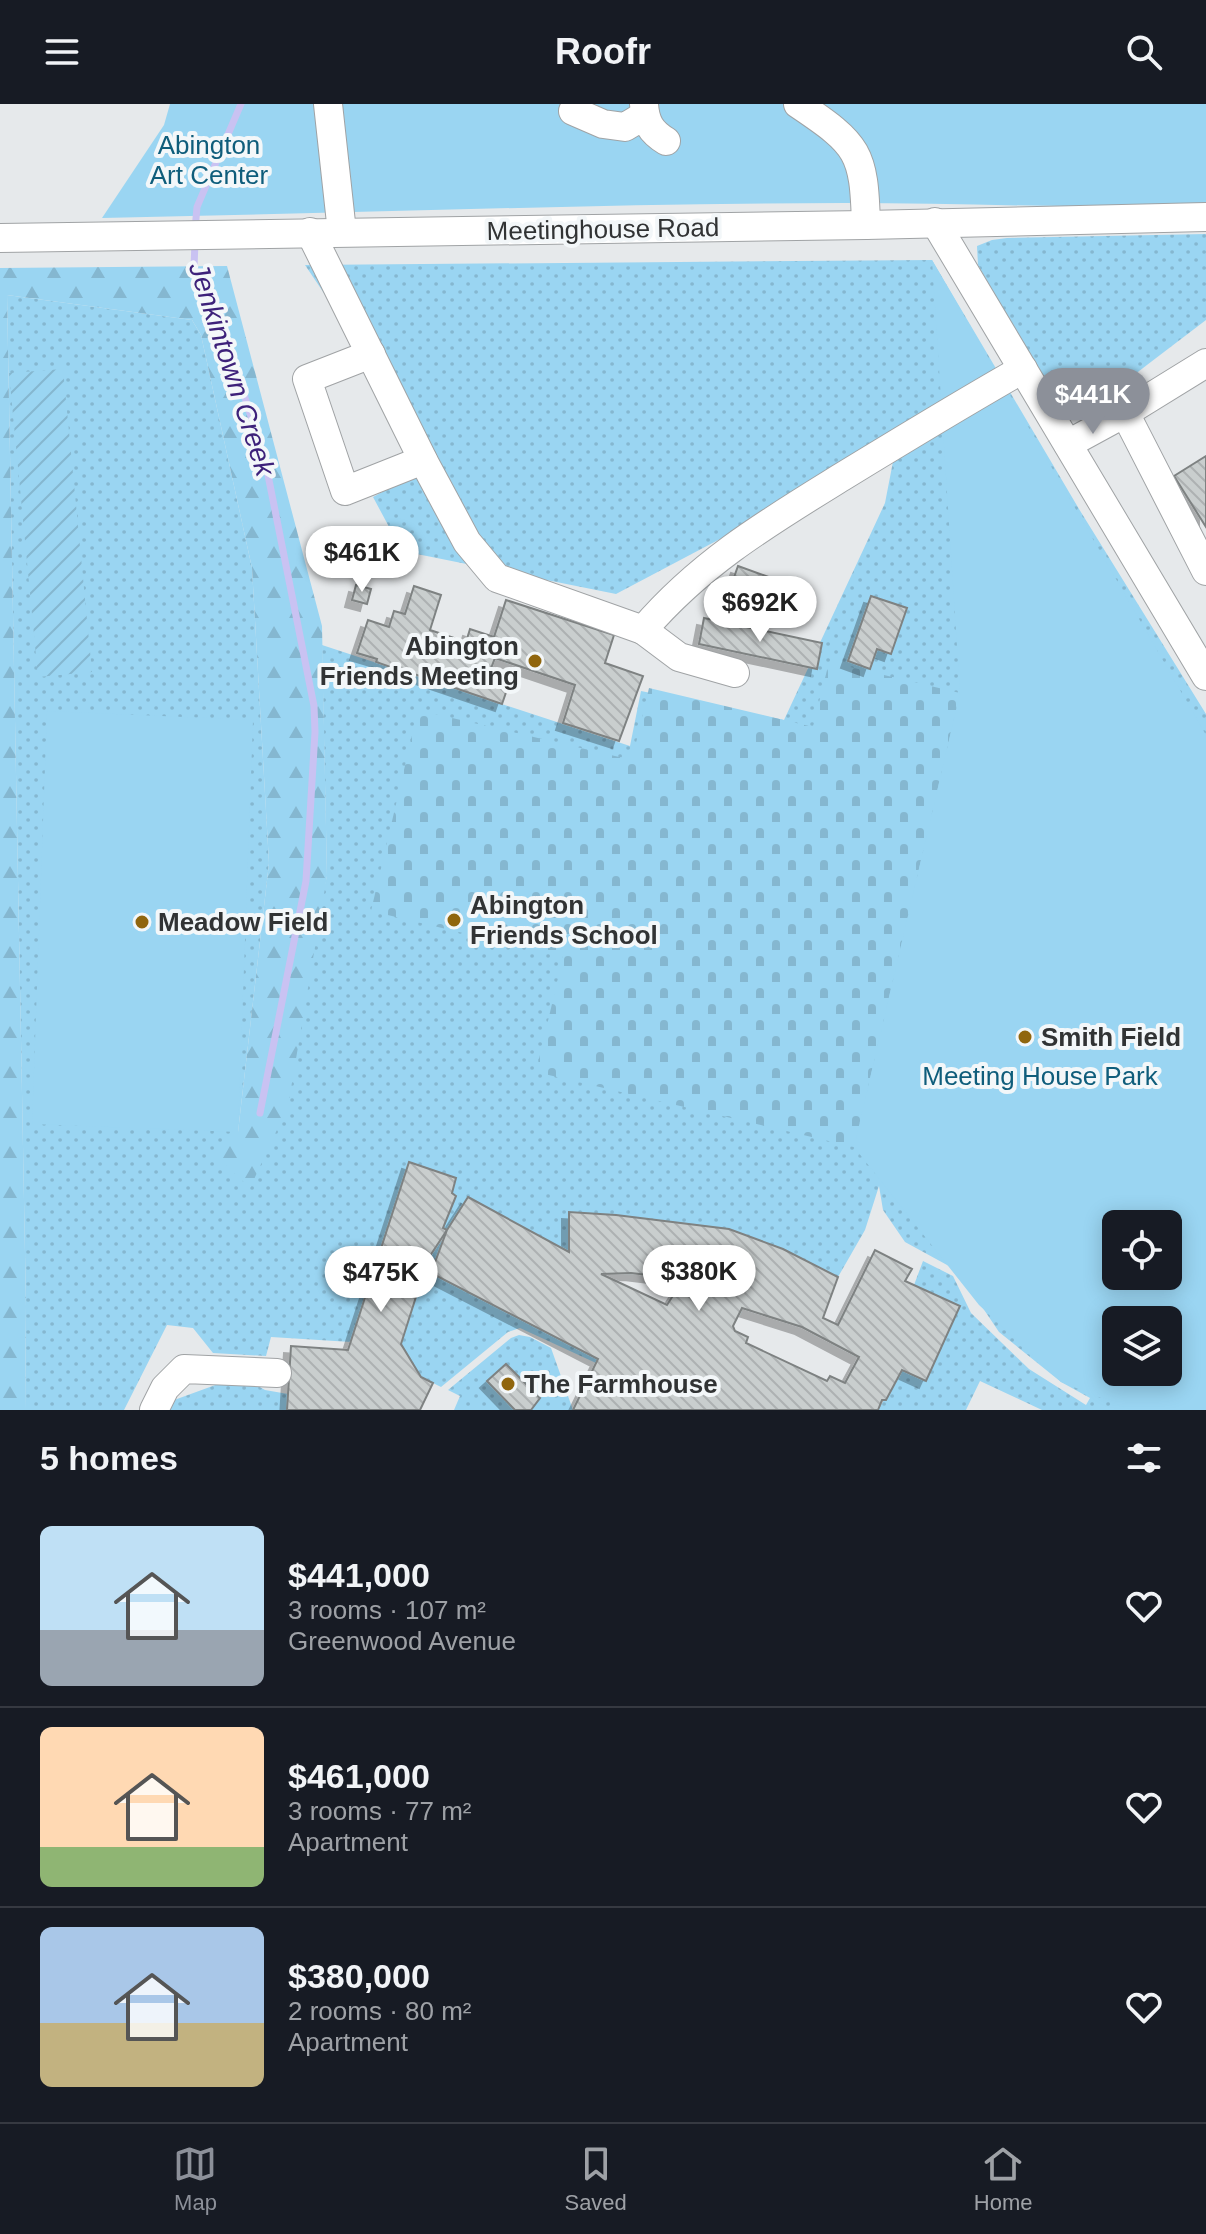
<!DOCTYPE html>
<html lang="en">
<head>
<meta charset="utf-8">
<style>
	:root { --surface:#171b24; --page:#242831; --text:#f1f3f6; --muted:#9ea1a6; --line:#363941; --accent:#8c9099 }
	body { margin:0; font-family:Arial,sans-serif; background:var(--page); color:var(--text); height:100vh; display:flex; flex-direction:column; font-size:30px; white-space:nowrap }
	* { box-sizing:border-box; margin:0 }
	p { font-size:26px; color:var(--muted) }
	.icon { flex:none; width:44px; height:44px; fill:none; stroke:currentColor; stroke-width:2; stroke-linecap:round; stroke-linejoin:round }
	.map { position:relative; height:1306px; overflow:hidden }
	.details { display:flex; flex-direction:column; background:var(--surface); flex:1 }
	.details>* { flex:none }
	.controls { position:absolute; left:1102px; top:1106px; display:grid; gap:16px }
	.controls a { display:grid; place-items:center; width:80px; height:80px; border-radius:12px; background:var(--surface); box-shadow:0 4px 20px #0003; font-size:40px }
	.price { position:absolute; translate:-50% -68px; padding:0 18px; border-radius:28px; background:#fff; color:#222; font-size:26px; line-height:52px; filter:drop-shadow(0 2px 4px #0008) }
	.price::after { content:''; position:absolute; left:50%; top:48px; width:24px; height:18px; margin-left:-12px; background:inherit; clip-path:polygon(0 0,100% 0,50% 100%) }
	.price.selected { background:var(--accent); color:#fff }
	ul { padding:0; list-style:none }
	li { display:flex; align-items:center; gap:24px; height:200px; padding:0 40px }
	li+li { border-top:2px solid var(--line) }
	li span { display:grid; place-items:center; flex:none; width:224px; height:160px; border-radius:12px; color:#555 }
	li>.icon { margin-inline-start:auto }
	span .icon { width:96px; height:96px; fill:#fffc; stroke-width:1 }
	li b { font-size:34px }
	h2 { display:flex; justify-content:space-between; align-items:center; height:96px; padding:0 40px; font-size:34px }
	header { display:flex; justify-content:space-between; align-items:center; height:104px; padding:0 40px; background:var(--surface); font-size:36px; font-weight:700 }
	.menu { display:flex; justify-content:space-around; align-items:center; height:112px; border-top:2px solid var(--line); background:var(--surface); font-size:22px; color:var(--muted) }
	.menu a { display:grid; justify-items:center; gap:4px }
	.menu .selected { color:var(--accent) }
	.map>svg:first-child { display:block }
	.grass { fill:url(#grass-dots); fill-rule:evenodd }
	.forest { fill:url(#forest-firs) }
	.cemetery { fill:url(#cemetery-stones) }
	.park { fill:#9ad5f2; fill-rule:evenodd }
	.garden { fill:url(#garden-furrows) }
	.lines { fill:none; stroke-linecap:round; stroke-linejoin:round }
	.stream { stroke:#c9c2f2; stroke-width:7 }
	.building { fill:url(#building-back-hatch); stroke:#7e8282; stroke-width:2; fill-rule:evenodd; filter:url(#shadow) }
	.minor-casing { stroke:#a0a3a5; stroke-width:30 }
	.minor { stroke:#fff; stroke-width:28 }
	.poi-dot { fill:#90660e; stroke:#f3f7f9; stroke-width:3 }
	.labels { text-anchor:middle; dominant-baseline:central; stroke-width:8; stroke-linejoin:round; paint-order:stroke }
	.park-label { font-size:26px; fill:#0f5d7b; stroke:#f3f7f9 }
	.street-label { font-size:26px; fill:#313334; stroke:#f3f7f9 }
	.poi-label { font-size:26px; font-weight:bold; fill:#313334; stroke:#f3f7f9; text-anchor:start }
	.water-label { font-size:28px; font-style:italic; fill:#3d217a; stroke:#f3f7f9 }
</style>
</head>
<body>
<header><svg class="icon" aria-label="menu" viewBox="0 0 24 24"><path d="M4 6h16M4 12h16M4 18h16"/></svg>Roofr<svg class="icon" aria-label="search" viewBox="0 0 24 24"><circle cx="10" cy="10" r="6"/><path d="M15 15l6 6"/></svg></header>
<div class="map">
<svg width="1206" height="1306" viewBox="0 0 1206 1306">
	<defs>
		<pattern id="grass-dots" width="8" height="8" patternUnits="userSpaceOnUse" patternTransform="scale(2)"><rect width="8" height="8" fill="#9ad5f2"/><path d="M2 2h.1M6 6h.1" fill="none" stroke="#85b7d0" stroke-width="1.8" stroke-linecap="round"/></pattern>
		<pattern id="forest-firs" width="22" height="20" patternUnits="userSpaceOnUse" patternTransform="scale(2)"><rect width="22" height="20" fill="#9ad5f2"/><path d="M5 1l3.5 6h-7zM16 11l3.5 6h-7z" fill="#85b7d0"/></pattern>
		<pattern id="cemetery-stones" width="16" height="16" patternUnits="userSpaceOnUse" patternTransform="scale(2)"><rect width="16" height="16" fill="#9ad5f2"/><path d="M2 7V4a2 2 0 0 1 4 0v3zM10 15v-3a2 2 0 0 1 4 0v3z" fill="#85b7d0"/></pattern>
		<pattern id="garden-furrows" width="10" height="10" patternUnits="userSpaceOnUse" patternTransform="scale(2)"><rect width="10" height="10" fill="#9ad5f2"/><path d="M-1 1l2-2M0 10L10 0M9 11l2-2" fill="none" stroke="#85b7d0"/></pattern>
		<pattern id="building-back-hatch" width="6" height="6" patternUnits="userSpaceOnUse" patternTransform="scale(2)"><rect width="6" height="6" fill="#c9cece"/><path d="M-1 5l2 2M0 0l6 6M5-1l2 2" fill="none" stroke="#adb1b2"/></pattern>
		<filter id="shadow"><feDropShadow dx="-7" dy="7" stdDeviation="0" flood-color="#0004"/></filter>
	</defs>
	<rect width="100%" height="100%" fill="#e6e9eb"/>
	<g class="grass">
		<path d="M1206,130V216L1084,309L1068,308L1058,302L978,161L977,142L992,136L1007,134Z"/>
		<path d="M932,156L1079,405L1206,610V1306H1042L980,1277L966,1306H878L902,1266L926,1277L960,1202L914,1181L923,1157L953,1172L971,1209L1029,1265L1086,1301L1090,1294L1061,1278L999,1228L958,1167L905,1138L883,1106L879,1082L865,1126L838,1173L783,1145L729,1125L616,1111L569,1108V1148L469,1094L447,1126L443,1124L456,1092L452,1089L456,1074L409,1058L351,1238L271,1233L266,1252L213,1249L193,1224L167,1221L124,1306H25L26,1202L7,191L192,216L201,231L252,464L269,759L238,1028L250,1083L327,772L322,541L630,642L641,587L784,616L885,399L896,342L616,490L402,447L373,393L427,364L377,268L305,161ZM1116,1120H1168V1172H1116ZM1116,1216H1168V1268H1116Z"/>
		<path d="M443,1135L431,1169L598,1255L596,1259L520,1224L508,1228L441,1283L421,1273L401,1240L428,1155Z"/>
		<path d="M519,1231L530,1233L551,1244L573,1306H454L460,1292L448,1286L511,1234Z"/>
		<path d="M240,1272L265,1286L288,1290L287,1306H163L166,1299Z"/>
	</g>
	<path class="forest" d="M227,162L322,522L327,772L288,1002L250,1084L212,1048L238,1028L269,759L252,464L201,231L192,216L7,191L26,1202L25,1306H0V164Z"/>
	<path class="cemetery" d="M829,558L960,589L854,1043L536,968L563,853L371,807L418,606L632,656L649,584L813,623Z"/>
	<g class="park">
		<path d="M170,0H1206V101C1085,105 965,99 844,99C596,100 349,109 102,114L164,21Z"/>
		<path d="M932,156L1206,631V1306H1131L1061,1278L979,1201L854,1043L960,589ZM1116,1120H1168V1172H1116ZM1116,1216H1168V1268H1116Z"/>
		<path d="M47,607L253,616L238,1028L32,1020Z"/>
	</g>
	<path class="garden" d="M63,265L92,568L38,573L9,269Z"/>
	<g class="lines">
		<g class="stream">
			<path d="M195,126L197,103L241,0"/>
			<path d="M195,138L194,163L229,244L265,356L314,602L315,628L306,777L260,1009"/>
		</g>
	</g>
	<g class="building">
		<path d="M1206,352V423L1174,372Z"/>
		<path d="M738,462L788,480L777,510L727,493Z"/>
		<path d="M356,481L371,485L367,500L352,496Z"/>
		<path d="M414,482L441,491L430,526L466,538L470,525L494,533L506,496L614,531L605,559L643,572L619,637L563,619L575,581L495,554L490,567L511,574L502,600L405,567V565L400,563L399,566L376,558L377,555L357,549L368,516L389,523L394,507L405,510Z"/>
		<path d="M871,492L907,504L891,550L877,545L870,565L848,557Z"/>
		<path d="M704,514L822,539L817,565L699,540Z"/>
		<path d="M409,1058L456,1074L452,1089L456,1092L443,1124L447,1126L428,1155L401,1240L421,1273L433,1279L420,1306H287L291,1242L348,1246Z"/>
		<path d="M468,1093L569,1148V1108L616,1111L729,1125L783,1145L838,1173L823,1214L838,1221L875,1146L912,1165L905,1177L960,1202L926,1277L902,1266L886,1296H882L878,1306H573L598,1255L431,1169L447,1126ZM631,1169L664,1173L679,1182L667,1201L601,1170ZM742,1204L802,1223L859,1253L845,1279L830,1272L827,1277L746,1239L748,1233L735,1227L733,1222Z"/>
		<path d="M506,1260L540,1294L531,1306H515L487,1277Z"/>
	</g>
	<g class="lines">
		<defs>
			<g id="minor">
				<path d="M328,0L342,128"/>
				<path d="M644,0C645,18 651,28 666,37"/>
				<path d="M798,0C859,41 864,48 866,121"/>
				<path d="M573,7L603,20L625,23L645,11"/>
				<path d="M935,118L1206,572"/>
				<path d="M310,128L423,356L467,438L497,474L643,526C701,458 769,418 845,371C904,335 963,299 1023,265"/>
				<path d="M0,134L866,121L1206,113"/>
				<path d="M371,250L307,275L345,387L423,356"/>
				<path d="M1125,309L1206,259"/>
				<path d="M1068,340L1125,309L1206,467"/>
				<path d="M643,526L679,553L735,569"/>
				<path d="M154,1306L165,1284L184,1265L277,1269"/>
			</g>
		</defs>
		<use href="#minor" class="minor-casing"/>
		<use href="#minor" class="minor"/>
	</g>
	<g class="poi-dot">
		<circle cx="535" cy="557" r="8"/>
		<circle cx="454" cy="816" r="8"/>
		<circle cx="142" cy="818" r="8"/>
		<circle cx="1025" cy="933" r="8"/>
		<circle cx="508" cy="1280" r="8"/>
	</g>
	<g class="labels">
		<g class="park-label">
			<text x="209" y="41">Abington<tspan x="209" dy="30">Art Center</tspan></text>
			<text x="1040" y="972">Meeting House Park</text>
		</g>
		<g class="street-label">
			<text transform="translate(603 125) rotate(-1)">Meetinghouse Road</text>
		</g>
		<g class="poi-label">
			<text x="519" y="542" text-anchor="end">Abington<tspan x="519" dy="30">Friends Meeting</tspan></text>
			<text x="470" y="801">Abington<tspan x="470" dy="30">Friends School</tspan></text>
			<text x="158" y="818">Meadow Field</text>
			<text x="1041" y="933">Smith Field</text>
			<text x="524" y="1280">The Farmhouse</text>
		</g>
		<g class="water-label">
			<text transform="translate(232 265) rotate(72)">Jenkintown Creek</text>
		</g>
	</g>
</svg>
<div class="controls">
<a><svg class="icon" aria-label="locate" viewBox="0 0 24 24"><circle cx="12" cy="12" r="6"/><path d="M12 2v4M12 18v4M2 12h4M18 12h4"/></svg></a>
<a><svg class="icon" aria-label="layers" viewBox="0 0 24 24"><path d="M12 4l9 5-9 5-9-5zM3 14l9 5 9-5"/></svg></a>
</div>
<b class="price selected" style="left:1093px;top:332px">$441K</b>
<b class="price" style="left:362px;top:490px">$461K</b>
<b class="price" style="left:760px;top:540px">$692K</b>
<b class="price" style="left:699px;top:1209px">$380K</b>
<b class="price" style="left:381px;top:1210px">$475K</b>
</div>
<section class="details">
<h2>5 homes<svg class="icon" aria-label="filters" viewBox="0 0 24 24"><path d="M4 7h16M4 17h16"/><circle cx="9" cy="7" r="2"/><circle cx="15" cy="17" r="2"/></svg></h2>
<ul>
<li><span style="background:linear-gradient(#bfe0f5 65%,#9aa5b1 0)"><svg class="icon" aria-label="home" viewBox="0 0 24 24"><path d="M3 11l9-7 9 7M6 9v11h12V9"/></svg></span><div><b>$441,000</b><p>3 rooms · 107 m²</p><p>Greenwood Avenue</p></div><svg class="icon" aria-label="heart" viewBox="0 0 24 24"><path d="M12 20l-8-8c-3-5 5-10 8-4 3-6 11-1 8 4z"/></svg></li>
<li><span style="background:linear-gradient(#ffd9b3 75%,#8fb573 0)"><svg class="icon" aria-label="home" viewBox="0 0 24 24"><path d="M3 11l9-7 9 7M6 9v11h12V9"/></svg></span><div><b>$461,000</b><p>3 rooms · 77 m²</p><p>Apartment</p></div><svg class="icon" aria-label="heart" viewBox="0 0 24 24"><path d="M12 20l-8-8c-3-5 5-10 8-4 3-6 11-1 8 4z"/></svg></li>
<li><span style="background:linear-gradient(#a9c7e8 60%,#c2b280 0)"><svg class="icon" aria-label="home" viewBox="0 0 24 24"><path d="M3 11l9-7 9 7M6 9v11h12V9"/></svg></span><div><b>$380,000</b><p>2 rooms · 80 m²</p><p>Apartment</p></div><svg class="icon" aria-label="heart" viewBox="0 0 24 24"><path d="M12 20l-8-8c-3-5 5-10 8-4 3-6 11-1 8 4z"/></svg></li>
</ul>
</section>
<nav class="menu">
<a class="selected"><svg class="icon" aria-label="map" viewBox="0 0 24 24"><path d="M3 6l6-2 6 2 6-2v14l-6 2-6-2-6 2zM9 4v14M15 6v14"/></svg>Map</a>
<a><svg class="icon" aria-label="saved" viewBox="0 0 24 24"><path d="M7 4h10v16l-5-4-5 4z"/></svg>Saved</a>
<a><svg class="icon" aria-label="home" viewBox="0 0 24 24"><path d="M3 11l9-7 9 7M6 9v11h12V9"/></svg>Home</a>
</nav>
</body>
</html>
